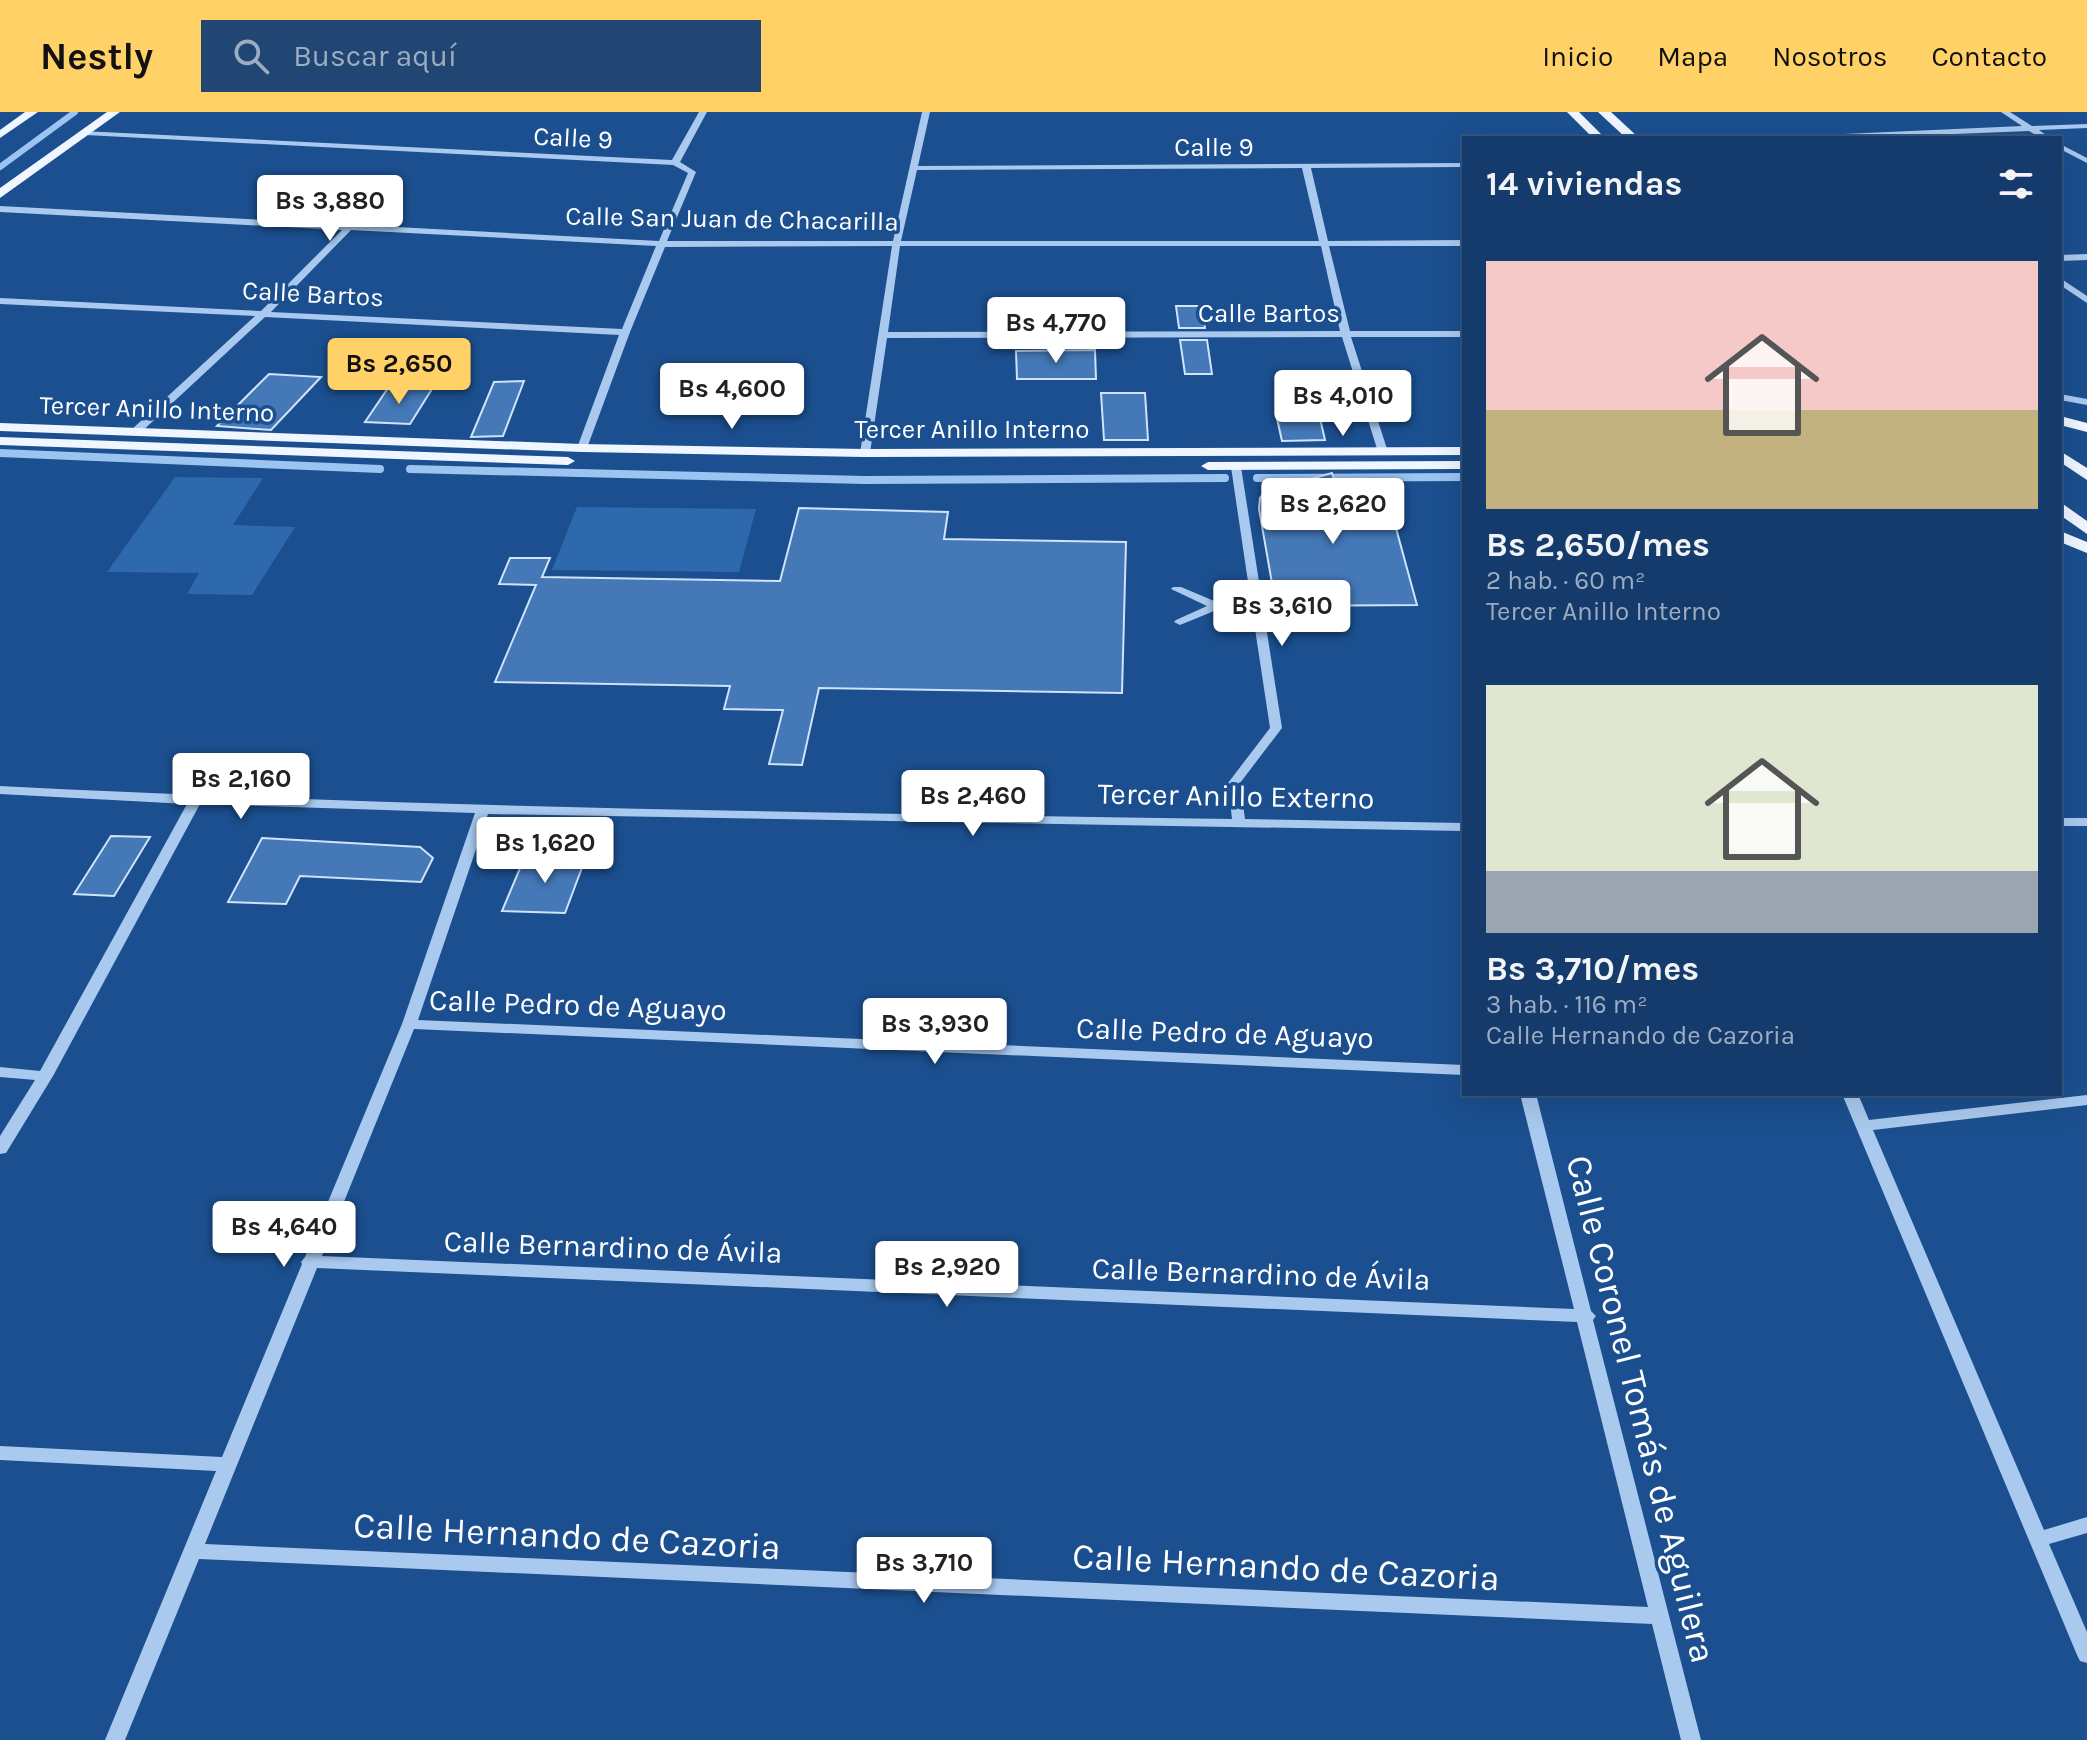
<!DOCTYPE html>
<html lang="es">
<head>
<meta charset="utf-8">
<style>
	:root { --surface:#143b6b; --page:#214673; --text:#f1f3f6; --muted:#9dadc1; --line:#33557e; --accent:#ffd166 }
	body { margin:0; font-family:Karla,sans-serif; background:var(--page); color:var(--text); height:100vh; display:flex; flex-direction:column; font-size:30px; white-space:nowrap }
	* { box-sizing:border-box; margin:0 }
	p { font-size:26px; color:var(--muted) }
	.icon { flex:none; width:44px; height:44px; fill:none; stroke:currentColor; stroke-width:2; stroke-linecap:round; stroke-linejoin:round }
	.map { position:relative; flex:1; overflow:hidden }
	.details { position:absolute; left:1462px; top:24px; width:600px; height:960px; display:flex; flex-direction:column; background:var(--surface); border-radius:0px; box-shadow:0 8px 32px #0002,0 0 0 2px var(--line) }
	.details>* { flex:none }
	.price { position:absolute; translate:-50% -68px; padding:0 18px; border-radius:8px; background:#fff; color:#222; font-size:26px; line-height:52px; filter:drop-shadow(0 2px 4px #0008) }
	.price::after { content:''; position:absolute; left:50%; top:48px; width:24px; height:18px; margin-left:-12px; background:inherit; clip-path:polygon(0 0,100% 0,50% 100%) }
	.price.active { background:var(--accent); color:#111 }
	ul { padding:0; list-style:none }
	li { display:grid; align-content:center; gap:16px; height:424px; padding:0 24px }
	li span { display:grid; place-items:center; height:248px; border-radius:0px; color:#555 }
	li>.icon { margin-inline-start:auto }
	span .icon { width:144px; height:144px; fill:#fffc; stroke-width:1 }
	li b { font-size:34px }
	h2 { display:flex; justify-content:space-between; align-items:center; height:96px; padding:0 24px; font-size:34px }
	header { display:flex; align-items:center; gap:48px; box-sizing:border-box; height:112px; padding:0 40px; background:var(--accent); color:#111 }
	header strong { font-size:38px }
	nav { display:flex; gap:44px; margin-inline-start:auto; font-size:28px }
	.search { width:560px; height:72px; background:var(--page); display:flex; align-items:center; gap:20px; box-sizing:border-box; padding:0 28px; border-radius:0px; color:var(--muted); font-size:30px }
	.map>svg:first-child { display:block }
	.green { fill:#2e69ad }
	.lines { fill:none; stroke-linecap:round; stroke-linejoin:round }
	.stream-far1 { stroke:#9cc4f0; stroke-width:6 }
	.stream { stroke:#9cc4f0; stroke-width:8 }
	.building { fill:#4478b7; stroke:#cfe3fa; stroke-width:2 }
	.minor { fill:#a9c9ee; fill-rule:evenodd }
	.major { fill:#f0f6ff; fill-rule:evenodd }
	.labels { text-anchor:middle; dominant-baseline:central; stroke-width:7; stroke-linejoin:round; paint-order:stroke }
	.far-street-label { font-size:26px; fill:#fff; stroke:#1b4f8f }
	.street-label { font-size:30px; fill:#fff; stroke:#1b4f8f }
	.near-street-label { font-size:36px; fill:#fff; stroke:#1b4f8f }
</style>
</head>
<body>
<header>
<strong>Nestly</strong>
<div class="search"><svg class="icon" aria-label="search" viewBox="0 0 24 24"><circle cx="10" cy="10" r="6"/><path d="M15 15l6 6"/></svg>Buscar aquí</div>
<nav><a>Inicio</a><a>Mapa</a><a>Nosotros</a><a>Contacto</a></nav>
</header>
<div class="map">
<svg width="2087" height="1628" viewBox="0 0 2087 1628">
	<rect width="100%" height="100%" fill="#1b4f8f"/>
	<g class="green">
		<path d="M175,365L263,366L233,413L295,415L252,483L187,482L199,461L107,460Z"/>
		<path d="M577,395L756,397L739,460L552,458Z"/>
	</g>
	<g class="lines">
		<path class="stream-far1" d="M0,55L75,0"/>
		<g class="stream">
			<path d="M0,341L380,357"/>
			<path d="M410,357L865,368L1225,366"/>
			<path d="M1257,366L1464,365"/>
		</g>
	</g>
	<g class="building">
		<path d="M1176,194H1202L1205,216H1179Z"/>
		<path d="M1180,228H1207L1212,262H1185Z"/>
		<path d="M1095,238L1096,267H1017L1016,239Z"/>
		<path d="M269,262L321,265L271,318L217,314Z"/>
		<path d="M524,269L503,324L471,325L494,270Z"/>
		<path d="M388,276L432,277L410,312L365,310Z"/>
		<path d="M1101,281H1145L1148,328H1104Z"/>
		<path d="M1276,302H1319L1325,328L1282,329Z"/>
		<path d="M1332,361L1337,377L1385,376L1417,493L1276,494L1259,397L1260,386L1265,380Z"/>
		<path d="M799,396L948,400L944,427L1126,430L1122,581L819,576L802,653L769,652L783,598L724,597L730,574L495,570L536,473L499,472L510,446H550L542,465L780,469Z"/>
		<path d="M111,724L150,725L114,784L74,782Z"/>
		<path d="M262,726L420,735L433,746L421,770L300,764L286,792L228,790Z"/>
		<path d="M535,744L586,745L565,801L502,799L523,749Z"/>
	</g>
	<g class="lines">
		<g class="minor">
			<path d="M699,0H707L680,50L696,60L667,129H893L922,0H930L918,54L1464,51V55L1311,56L1328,129L1464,128V134H1329L1350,219H1464V225H1351L1388,340L1383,343L1378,340L1342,225L887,226L870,341L865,344L860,341L892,134L665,135L630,220L587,336L582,339L577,336L619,223L265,205L138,323H130V319L255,204L0,192V186L261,199L342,118L0,100V94L659,129L688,61L673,53L85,23L81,21L82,19L672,48ZM1302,56L1319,129H901L917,58ZM351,118L656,134L622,217L271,200ZM900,134H1321L1340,219L888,220Z"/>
			<path d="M2001,0H2010L2032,14L2087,12V16L2039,18L2050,26H2041L2029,19L1856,26H1795L1799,24L2022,14Z"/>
			<path d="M2060,32L2087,46V51L2060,37Z"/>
			<path d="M2087,142V148L2060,149V143Z"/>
			<path d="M2060,166L2087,184V191L2060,173Z"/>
			<path d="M2060,282L2087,287V293L2060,288Z"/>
			<path d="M1236,352L1241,355L1282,616L1240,671L1245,707L1464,711V719L488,702L418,908L1464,953V963L414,917L322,1144L1574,1197L1520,982H1536L1591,1199L1596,1204L1593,1208L1701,1628H1681L1652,1512L199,1447L125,1628H105L216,1359L0,1348V1334L222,1345L302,1152L301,1150L305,1145L402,912L475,701L200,692L53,964L6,1041L0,1042V1024L35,968L0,965V955L40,959L187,692L0,682V674C411,695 821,701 1232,707L1228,671L1270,616L1252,497H1219L1180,513L1174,510L1176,508L1207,494L1171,477L1173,475H1181L1219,491L1251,490L1231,355ZM317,1156L1577,1210L1648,1495L205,1432Z"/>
			<rect x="2060" y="706" width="27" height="8"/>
			<path d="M1842,982H1858L1869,1008L2087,983V993L1873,1018L2044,1418L2087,1405V1421L2049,1432L2087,1520V1551L2080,1549L2077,1543Z"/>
		</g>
		<g class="major">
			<path d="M25,0H38L0,26V18Z"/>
			<path d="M107,0H120L0,86V76Z"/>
			<path d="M1567,0H1579L1605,26H1593Z"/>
			<path d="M1598,0H1611L1639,26H1626Z"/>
			<path d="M2060,304L2087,311V320L2060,313Z"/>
			<path d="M0,311L582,332L865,337L1464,335V343L865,345L582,340L0,319Z"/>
			<path d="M0,325L568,345L575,349L568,353L0,333Z"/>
			<path d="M2060,339L2087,356V368L2060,350Z"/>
			<path d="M1464,349V357L1208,358L1201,354L1208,350Z"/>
			<path d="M2060,390L2087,409V422L2060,403Z"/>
			<path d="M2060,419L2087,430V441L2060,430Z"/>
		</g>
	</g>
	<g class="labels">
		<g class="far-street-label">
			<text transform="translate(573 26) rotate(3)">Calle 9</text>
			<text x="1214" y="35">Calle 9</text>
			<text transform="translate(732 107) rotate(1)">Calle San Juan de Chacarilla</text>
			<text transform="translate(313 182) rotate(3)">Calle Bartos</text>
			<text x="1269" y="201">Calle Bartos</text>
			<text transform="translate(157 297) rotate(2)">Tercer Anillo Interno</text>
			<text x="972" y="317">Tercer Anillo Interno</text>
		</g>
		<g class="street-label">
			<text transform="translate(1236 684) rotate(1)">Tercer Anillo Externo</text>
			<text transform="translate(578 893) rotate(2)">Calle Pedro de Aguayo</text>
			<text transform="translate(1225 921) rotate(2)">Calle Pedro de Aguayo</text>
			<text transform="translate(613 1135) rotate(2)">Calle Bernardino de Ávila</text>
			<text transform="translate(1261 1162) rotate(2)">Calle Bernardino de Ávila</text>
		</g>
		<g class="near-street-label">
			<text transform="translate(1641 1297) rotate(76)">Calle Coronel Tomás de Aguilera</text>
			<text transform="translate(567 1424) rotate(3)">Calle Hernando de Cazoria</text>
			<text transform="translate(1286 1455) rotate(3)">Calle Hernando de Cazoria</text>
		</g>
	</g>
</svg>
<b class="price" style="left:330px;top:131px">Bs 3,880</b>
<b class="price" style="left:1056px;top:253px">Bs 4,770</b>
<b class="price active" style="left:399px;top:294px">Bs 2,650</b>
<b class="price" style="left:732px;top:319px">Bs 4,600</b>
<b class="price" style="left:1343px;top:326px">Bs 4,010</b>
<b class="price" style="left:1333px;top:434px">Bs 2,620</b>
<b class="price" style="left:1282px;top:536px">Bs 3,610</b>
<b class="price" style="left:241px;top:709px">Bs 2,160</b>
<b class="price" style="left:973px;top:726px">Bs 2,460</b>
<b class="price" style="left:545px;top:773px">Bs 1,620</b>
<b class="price" style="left:935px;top:954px">Bs 3,930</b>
<b class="price" style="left:284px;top:1157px">Bs 4,640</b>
<b class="price" style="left:947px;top:1197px">Bs 2,920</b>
<b class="price" style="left:924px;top:1493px">Bs 3,710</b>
<section class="details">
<h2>14 viviendas<svg class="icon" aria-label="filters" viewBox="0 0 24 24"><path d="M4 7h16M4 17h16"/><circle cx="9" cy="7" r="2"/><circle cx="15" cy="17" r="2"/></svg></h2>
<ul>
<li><span style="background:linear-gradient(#f6c9c9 60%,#c2b280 0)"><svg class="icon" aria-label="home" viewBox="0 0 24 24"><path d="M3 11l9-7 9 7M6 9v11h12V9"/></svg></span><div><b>Bs 2,650/mes</b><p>2 hab. · 60 m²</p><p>Tercer Anillo Interno</p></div></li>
<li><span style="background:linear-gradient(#dfe7d0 75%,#9aa5b1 0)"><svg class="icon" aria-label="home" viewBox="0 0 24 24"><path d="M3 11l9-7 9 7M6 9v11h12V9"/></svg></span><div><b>Bs 3,710/mes</b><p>3 hab. · 116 m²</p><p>Calle Hernando de Cazoria</p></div></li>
</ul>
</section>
</div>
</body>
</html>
